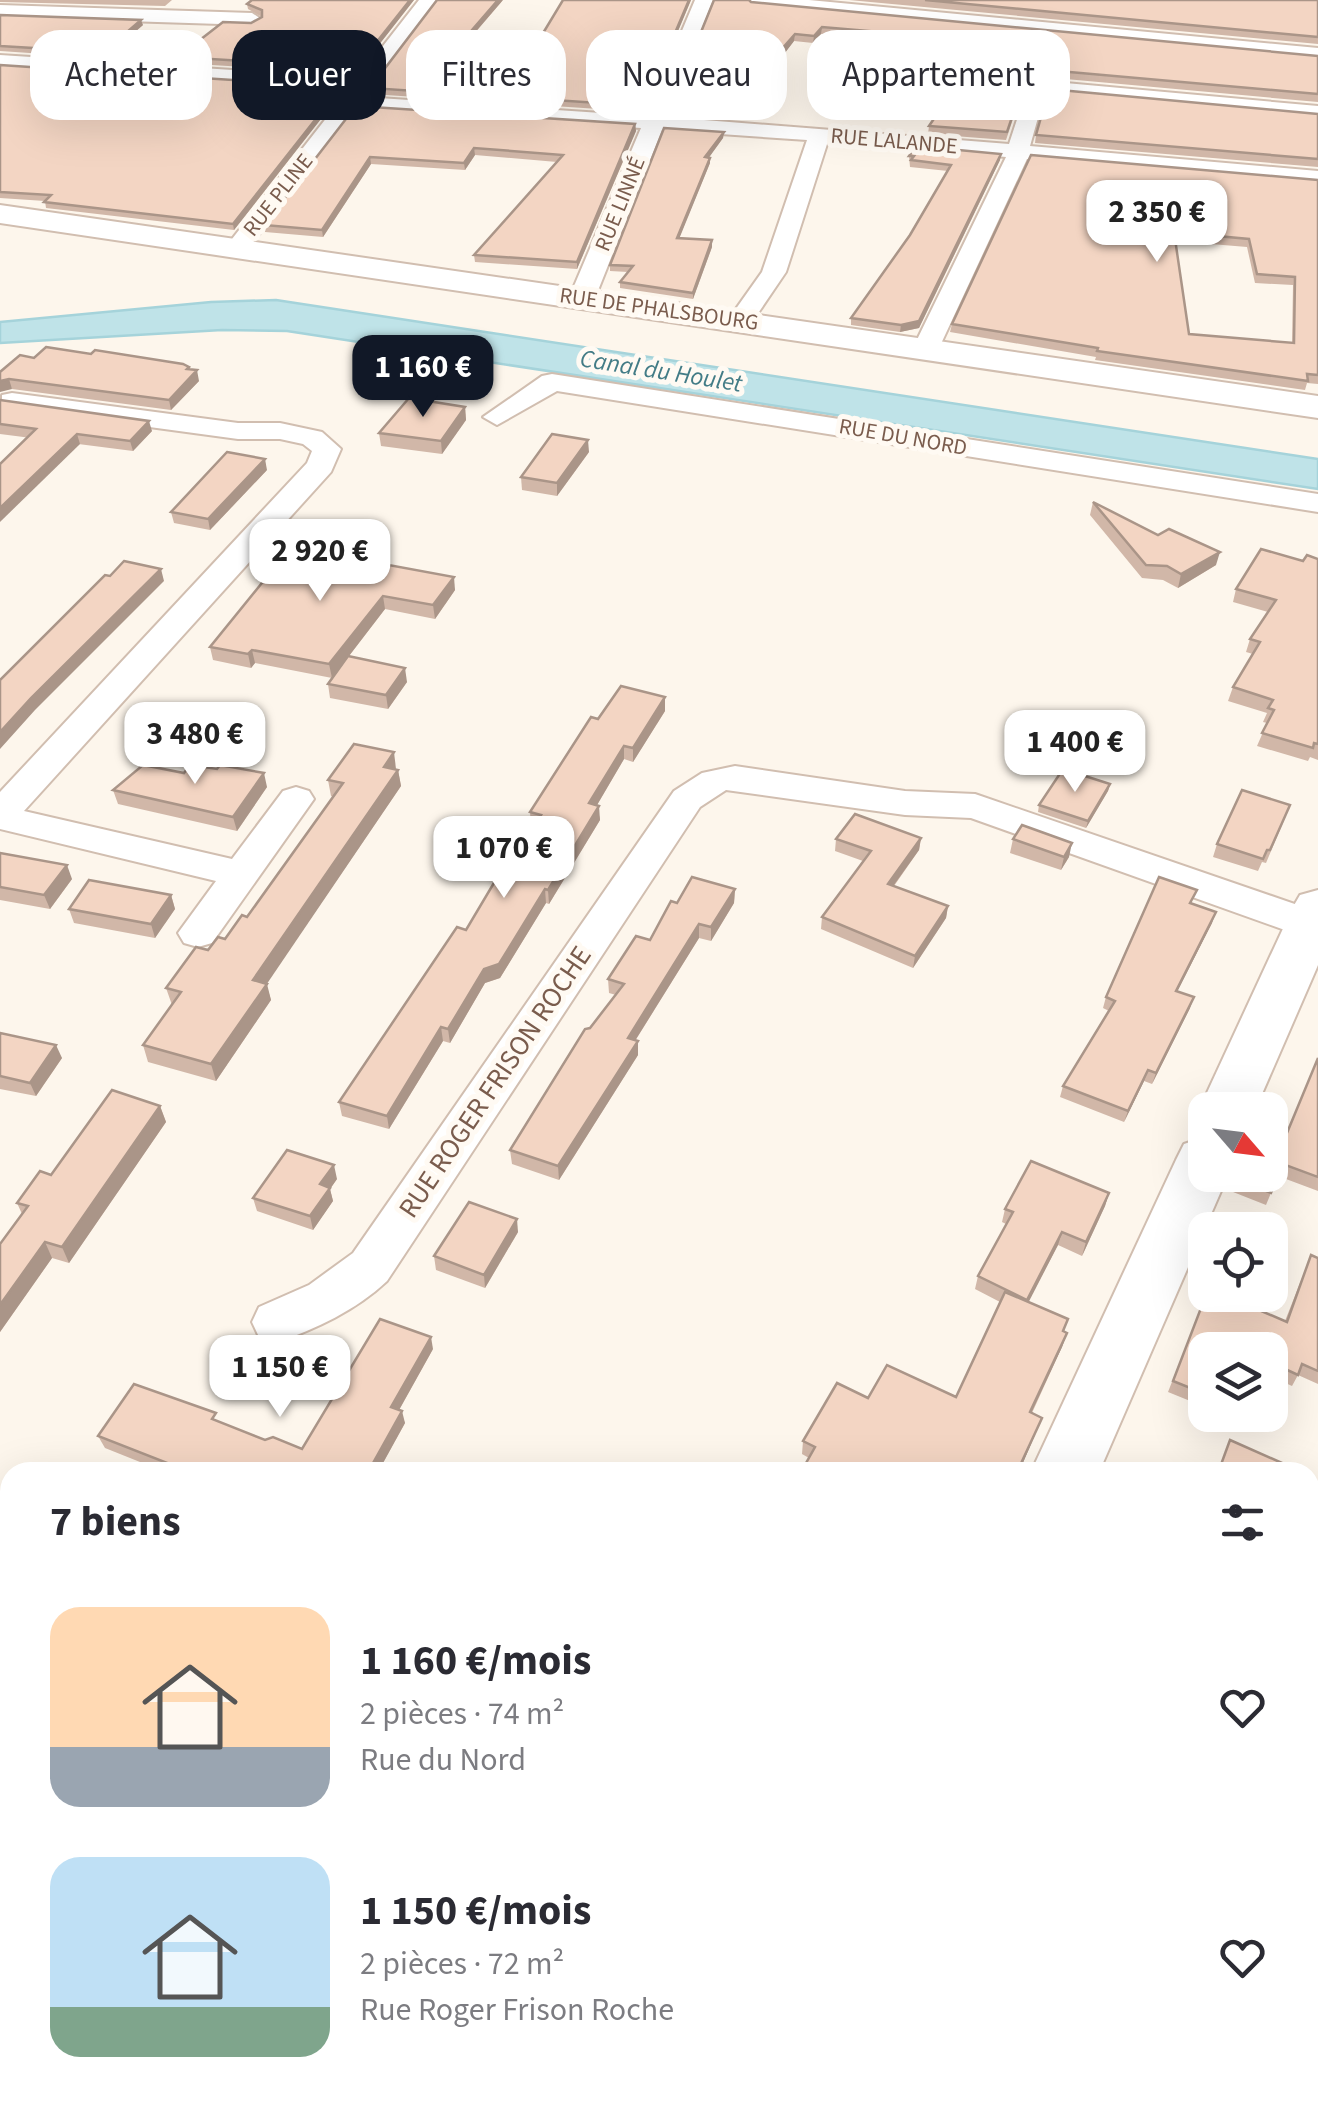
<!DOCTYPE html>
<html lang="fr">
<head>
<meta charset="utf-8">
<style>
	:root { --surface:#fff; --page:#f2f2f3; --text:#2b2b33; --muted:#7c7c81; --accent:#111827 }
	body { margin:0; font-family:"Source Sans 3",sans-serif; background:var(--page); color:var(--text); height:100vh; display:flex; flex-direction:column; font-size:38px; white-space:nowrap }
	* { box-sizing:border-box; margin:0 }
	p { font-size:32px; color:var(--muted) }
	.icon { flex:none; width:55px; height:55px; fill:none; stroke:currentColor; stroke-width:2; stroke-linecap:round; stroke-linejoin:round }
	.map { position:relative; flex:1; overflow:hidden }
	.details { position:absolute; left:0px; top:1462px; width:1320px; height:642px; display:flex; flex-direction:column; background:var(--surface); border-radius:30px 30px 0 0; box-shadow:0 10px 40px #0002 }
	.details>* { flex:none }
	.banner { position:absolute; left:30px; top:30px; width:1260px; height:90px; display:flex; gap:20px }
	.needle { width:65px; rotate:118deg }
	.controls { position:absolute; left:1188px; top:1092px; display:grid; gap:20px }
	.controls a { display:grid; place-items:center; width:100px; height:100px; border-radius:20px; background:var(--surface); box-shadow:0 10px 40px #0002; font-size:50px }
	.price { position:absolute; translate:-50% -85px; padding:0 22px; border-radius:20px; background:#fff; color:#222; font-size:32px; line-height:65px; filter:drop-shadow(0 2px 5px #0008) }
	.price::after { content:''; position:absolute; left:50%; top:60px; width:30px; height:22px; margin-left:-15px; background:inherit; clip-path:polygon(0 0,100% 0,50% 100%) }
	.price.active { background:var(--accent); color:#fff }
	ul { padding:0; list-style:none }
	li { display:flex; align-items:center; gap:30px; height:250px; padding:0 50px }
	li span { display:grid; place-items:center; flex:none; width:280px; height:200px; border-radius:30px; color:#555 }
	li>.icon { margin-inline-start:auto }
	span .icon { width:120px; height:120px; fill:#fffc; stroke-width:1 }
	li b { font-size:42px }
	h2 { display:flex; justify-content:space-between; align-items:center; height:120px; padding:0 50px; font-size:42px }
	.tag { padding:0 35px; border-radius:30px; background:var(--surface); box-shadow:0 10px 40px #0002; font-size:35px; line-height:90px }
	.tag.active { background:var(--accent); color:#fff }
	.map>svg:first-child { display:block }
	.water { fill:#bfe3e8; stroke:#a5d3da; stroke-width:2.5 }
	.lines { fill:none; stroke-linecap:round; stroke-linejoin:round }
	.minor-casing { stroke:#d1beb0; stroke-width:4 }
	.tertiary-casing { stroke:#d1beb0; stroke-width:4 }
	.minor { fill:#fff; fill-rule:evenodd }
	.tertiary { fill:#fff; fill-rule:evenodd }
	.wall { fill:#d1b7a8; fill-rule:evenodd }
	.shaded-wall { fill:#aa9588 }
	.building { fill:#f3d5c3; stroke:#aa9588; stroke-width:2.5; fill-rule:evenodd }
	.labels { text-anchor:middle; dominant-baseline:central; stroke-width:10; stroke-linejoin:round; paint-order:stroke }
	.far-street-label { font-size:22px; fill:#7a5c4d; stroke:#fffaf3 }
	.far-water-label { font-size:25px; font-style:italic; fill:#437c86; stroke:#fffaf3 }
	.street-label { font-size:28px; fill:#7a5c4d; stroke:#fffaf3 }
</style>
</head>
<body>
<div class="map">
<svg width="1318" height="2103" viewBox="0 0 1318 2103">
	<rect width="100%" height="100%" fill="#fdf6ec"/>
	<path class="water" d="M276,300L1318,459V489L287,331L222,330L0,343V322L211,302Z"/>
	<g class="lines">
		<defs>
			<g id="minor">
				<path d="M419,0H437L364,97L646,116L695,0H713L666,117L1009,144L1026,92L925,81V73L932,71L1318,106V118L1045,93L1030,146L1318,171V185L1027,159L939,348L926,356L913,348L1006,157L828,141L786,272L750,325L741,328L728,320L762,272L807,140L662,130L595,298L582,306L569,298L641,128L355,109L245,253L237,255L225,248L349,89L0,67V55L358,78Z"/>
				<path d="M742,0H809L1318,48V60L751,5Z"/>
				<path d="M0,5L252,13L261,19L252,25L0,17Z"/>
				<path d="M552,374L1318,494V512L557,391L497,425L483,417L542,376Z"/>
				<path d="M12,393L238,423H280L322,432L341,449L331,472L24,811L232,859L283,791L296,787L309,791L314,799L212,943L198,947L184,943L178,933L216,881L0,829V792L307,463L312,451L303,444L280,439H238L2,407V395Z"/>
				<path d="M735,766L905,791L975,794L1318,912V935L1296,934L971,818L905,815L726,790L700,807L387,1281C355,1311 317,1328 276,1343L259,1337L252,1322L259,1307L309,1285L353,1253L674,791L702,773Z"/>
			</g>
			<g id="tertiary">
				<path d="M0,205L1318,396V418L0,223Z"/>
				<path d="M1318,890V965L1255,1110H1205V1122L1199,1110L1293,907L1300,895Z"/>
				<path d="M1205,1137V1175H1228L1099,1472H1031L1176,1160L1184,1144Z"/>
				<path d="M821,2095H907L904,2103H818Z"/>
			</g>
		</defs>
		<use href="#minor" class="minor-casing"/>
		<use href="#tertiary" class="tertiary-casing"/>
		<use href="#minor" class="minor"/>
		<use href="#tertiary" class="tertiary"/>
	</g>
	<g class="wall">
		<path d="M0,0H172L165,6L0,2Z"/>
		<path d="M414,0L356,74L180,63L178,57L262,17L248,9L247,4Z"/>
		<path d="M503,0L439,75L516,78L563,0H691L644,112L371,94L370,88Z"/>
		<path d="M849,0H1318V44Z"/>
		<path d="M751,2L1318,56V102L932,67L923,70V76L1021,95L1006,140L928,134L929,126L935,117L926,116L927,108L933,94L930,93L931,86L876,82V74L890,40L821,34L813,43L794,41L781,58L762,97L754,96L737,119L671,114V106Z"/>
		<path d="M0,15L143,25L115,49L118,53L120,59L0,51Z"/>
		<path d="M0,65L144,84L341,87L342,92L234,230L46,208L45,201L0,198Z"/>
		<path d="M356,106L635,124L636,131L577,269L475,262L474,255L557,162L475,155L465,170L371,164L323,237L265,232L264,225Z"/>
		<path d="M1318,114V167L1035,143L1036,135Z"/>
		<path d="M724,132L723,138L709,157L710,163L679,238L712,240V247L693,299L620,288V282L628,272L610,271V265Z"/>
		<path d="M1031,155L1318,180V384L1307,383L1305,390L1095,360L1096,357L950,332L952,324ZM1175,241L1247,247L1255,283L1293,285L1292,343L1189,334Z"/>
		<path d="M909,156L1000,160L919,328L900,332L851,325V318L910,235L948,171L910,167Z"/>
		<path d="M34,358L199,381L171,410L12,389L0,372Z"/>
		<path d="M0,399V400L152,431L133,451L0,434Z"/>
		<path d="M465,407L466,420L442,454L381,446L379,433Z"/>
		<path d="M589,452L557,496L522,490L521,477Z"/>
		<path d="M267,470L210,530L174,523L171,512Z"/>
		<path d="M1093,502L1216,565L1178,588L1163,580L1142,578L1090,515Z"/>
		<path d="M291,547L455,590L435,619L385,609L349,656L407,682L388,709L330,698L328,684L332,678L255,663L251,668L213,660L210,647Z"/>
		<path d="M1318,559V760L1310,757L1308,761L1257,746L1267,723L1263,722L1267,713L1228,701L1233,687L1253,654L1246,652L1250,639L1268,612L1233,602L1236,589L1303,561Z"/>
		<path d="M665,697V711L633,762L624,759L597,805L600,820L549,904L546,903L500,978L485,983L450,1043L443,1041L389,1129L342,1116L339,1102L466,930L532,826H531L530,812Z"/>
		<path d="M396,769L398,770L401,786L266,984L271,1000L216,1081L148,1062L143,1045L172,1005L166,988L208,950L225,939L247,917L333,797L331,796L328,780Z"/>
		<path d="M184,773L267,787L237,831L118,804L113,790Z"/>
		<path d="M1110,784L1108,791L1086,828L1038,812L1039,805Z"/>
		<path d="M1285,818L1266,863L1262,862L1258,871L1213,857L1217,844Z"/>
		<path d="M921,838L919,850L894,886L948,906L946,918L913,968L821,929L822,917L863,861L835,851L836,839Z"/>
		<path d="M1013,839L1069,857L1061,870L1010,853Z"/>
		<path d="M0,853L72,879L50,909L0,900Z"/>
		<path d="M735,889L734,903L711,941L699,938L635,1041L638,1055L559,1180L512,1164L510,1150L590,1028L616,995L609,993L608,979L650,940L677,903Z"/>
		<path d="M171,895L175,909L155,938L74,923L69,909Z"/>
		<path d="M1192,904L1212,923L1177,991L1190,1008L1152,1084L1144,1081L1124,1122L1060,1097L1063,1086L1109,1011L1103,1008L1106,997Z"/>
		<path d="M0,1033L62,1058L36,1096L0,1089Z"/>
		<path d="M1318,1058V1191L1278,1176L1266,1205L1228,1190L1234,1175L1277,1157Z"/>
		<path d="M160,1106L166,1122L69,1263L52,1258L0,1332V1244L22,1214L17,1203L51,1175Z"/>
		<path d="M337,1179L330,1189L333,1201L313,1230L257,1211L253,1198Z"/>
		<path d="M1109,1193L1105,1206L1082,1256L1058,1245L1028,1302L1064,1332L1067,1333L1062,1347L1032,1413L1042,1418L1019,1472H801L809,1458L802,1454L803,1441L868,1398L956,1397L1000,1302L975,1289L978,1276L1006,1224L1002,1222L1005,1209Z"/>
		<path d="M518,1232L485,1288L436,1270L434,1256Z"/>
		<path d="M1311,1255L1318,1258V1384L1298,1375L1292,1386L1270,1376V1350H1205V1407L1168,1392L1206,1295L1285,1321Z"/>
		<path d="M433,1349L399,1410L405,1423L378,1472H165L105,1448L98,1436L219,1422L265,1440L302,1449Z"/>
	</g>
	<g class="shaded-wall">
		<path d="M410,0H414L356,74V68Z"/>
		<path d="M498,0H503L434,80V74Z"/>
		<path d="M689,0H691L644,112V106Z"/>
		<path d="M141,20L143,25L113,51L112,45Z"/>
		<path d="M822,27L821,34L813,43L814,36Z"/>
		<path d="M795,34L794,41L781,58L762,97V89L781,50Z"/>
		<path d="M933,60L932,67L922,71L923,63Z"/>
		<path d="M341,87L342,92L234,230L233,224Z"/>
		<path d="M754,89V96L737,119L738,111Z"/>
		<path d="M635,124L636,131L577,269V262Z"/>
		<path d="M724,132L723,138L705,163V157Z"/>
		<path d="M474,148L475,155L465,170L464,163Z"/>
		<path d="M1001,154L1000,160L919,328L900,332L901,325Z"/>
		<path d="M370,157L371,164L323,237L322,230Z"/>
		<path d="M710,158V163L677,244V238Z"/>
		<path d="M712,240V247L693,299V293Z"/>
		<path d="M189,367L191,376L197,370L199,381L171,410L169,400Z"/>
		<path d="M9,379L12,389L0,392V381Z"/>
		<path d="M465,407L466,420L442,454L441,441Z"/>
		<path d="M149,421L152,431L133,451L130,441Z"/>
		<path d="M77,434L80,444L0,522V508Z"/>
		<path d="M588,440L589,452L557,496V483Z"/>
		<path d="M265,459L267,470L210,530L208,519Z"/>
		<path d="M1220,552L1216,565L1178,588L1181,574Z"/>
		<path d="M161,569L164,581L35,710L0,749V732L31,698Z"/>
		<path d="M454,577L455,590L435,619L433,605Z"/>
		<path d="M383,596L385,609L332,678L329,664Z"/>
		<path d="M252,650L255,663L251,668L248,654Z"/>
		<path d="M405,668L407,682L388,709L386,695Z"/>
		<path d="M665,697V711L633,762V748Z"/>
		<path d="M624,746V759L590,817L589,803Z"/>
		<path d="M394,752L396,769L384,767Z"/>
		<path d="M398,770L401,786L258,997L253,980Z"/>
		<path d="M264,773L267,787L237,831L233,817Z"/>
		<path d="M1110,784L1108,791L1086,828L1088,821Z"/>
		<path d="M599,806L600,820L549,904L548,890Z"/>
		<path d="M921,838L919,850L886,896L888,884Z"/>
		<path d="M1072,843L1069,857L1061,870L1064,857Z"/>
		<path d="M67,865L72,879L50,909L44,895Z"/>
		<path d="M545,889L546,903L500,978L485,983L450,1043L448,1029L484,969Z"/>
		<path d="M735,889L734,903L711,941V927Z"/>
		<path d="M171,895L175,909L155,938L151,924Z"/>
		<path d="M948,906L946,918L913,968L915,956Z"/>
		<path d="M1216,912L1212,923L1172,1002L1176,991Z"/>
		<path d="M699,924V938L628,1052V1038Z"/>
		<path d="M267,984L271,1000L216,1081L211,1064Z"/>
		<path d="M1194,997L1190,1008L1152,1084L1156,1073Z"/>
		<path d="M441,1027L443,1041L389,1129L387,1116Z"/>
		<path d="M638,1041V1055L559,1180L558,1166Z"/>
		<path d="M56,1045L62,1058L36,1096L30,1083Z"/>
		<path d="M1148,1070L1144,1081L1124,1122L1128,1111Z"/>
		<path d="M160,1106L166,1122L69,1263L62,1247Z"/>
		<path d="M334,1165L337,1179L330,1189L333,1201L313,1230L310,1216L320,1184Z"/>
		<path d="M1109,1193L1105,1206L1082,1256L1086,1242Z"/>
		<path d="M517,1219L518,1232L485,1288L484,1275Z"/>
		<path d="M1062,1232L1058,1245L1023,1313L1027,1300Z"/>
		<path d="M45,1242L52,1258L0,1332V1305Z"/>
		<path d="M1067,1333L1062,1347L1025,1426L1030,1412Z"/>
		<path d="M431,1337L433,1349L394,1419L391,1407Z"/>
		<path d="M402,1411L405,1423L378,1472H368Z"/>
		<path d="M1042,1418L1019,1472H1017Z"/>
	</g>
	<g class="building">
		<path d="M252,0H410L356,68L178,57L223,22L251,23L262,17V10L247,4Z"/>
		<path d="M437,0H498L434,74L516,78L563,0H689L644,106L370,88Z"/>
		<path d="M714,0H749L751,2L1318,56V94L933,60L923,63V76L1022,88L1007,132L929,126L940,110L927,108L937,86H931L933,79L876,74L893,33L822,27L814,36L795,34L781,50L762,89H754L738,111L671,106Z"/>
		<path d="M925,0H1318V37Z"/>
		<path d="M0,15L141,20L112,45L118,53L0,46Z"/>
		<path d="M0,65L135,74L144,84L156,75L341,87L233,224L44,202L51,195L0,192Z"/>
		<path d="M1049,89L1318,114V159L1036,135Z"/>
		<path d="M356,106L635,124L577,262L474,255L563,155L474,148L464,163L370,157L322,230L264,225Z"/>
		<path d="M664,128L724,132L705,157L710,158L677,238L712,240L693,293L620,282L633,266L610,265Z"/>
		<path d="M916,146L1001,154L919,321L901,325L851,318L910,235L951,165L911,160L914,156H909Z"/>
		<path d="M1031,155L1318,180V375L1307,374L1308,381L1097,351L1098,348L952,324ZM1174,232L1249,239L1257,274L1295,277L1294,343L1189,334Z"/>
		<path d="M46,347L91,354L95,350L183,364L189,367L187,369L197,370L169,400L9,379L0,381V372L20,355L34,358Z"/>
		<path d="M409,398L465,407L441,441L379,433Z"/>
		<path d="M0,400L149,421L130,441L77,434L0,508V464L36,429L0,424Z"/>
		<path d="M552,434L588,440L557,483L521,477Z"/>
		<path d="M227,452L265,459L208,519L171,512Z"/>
		<path d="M1093,502L1158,535L1169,529L1220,552L1181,574L1167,566L1146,565Z"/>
		<path d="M291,547L454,577L433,605L383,596L329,664L252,650L248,654L210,647Z"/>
		<path d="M1261,549L1303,561L1307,555L1318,559V744L1314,743L1313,748L1262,733L1274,710L1268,708L1273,700L1233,687L1260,642L1250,639L1276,600L1236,589Z"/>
		<path d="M124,561L161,569L31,698L0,732V680L105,575L110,576Z"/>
		<path d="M348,656L405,668L386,695L328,684Z"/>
		<path d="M621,686L665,697L633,748L624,746L589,803L599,806L548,890L545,889L499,964L484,969L448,1029L441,1027L387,1116L339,1102L457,927L466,930L504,866L541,815L530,812L591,717L598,719Z"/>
		<path d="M354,744L394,752L384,767L398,770L253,980L267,984L211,1064L143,1045L181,992L166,988L196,947L208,950L218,937L225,939L242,915L247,917L343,783L328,780Z"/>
		<path d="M143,765L184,773L190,765L217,769L220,765L264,773L233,817L113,790Z"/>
		<path d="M1063,769L1110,784L1088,821L1039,805Z"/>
		<path d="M1242,790L1290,805L1270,850H1267L1263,859L1217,844Z"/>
		<path d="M855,814L921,838L888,884L948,906L915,956L822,917L871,851L836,839Z"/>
		<path d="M1022,825L1072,843L1064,857L1013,839Z"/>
		<path d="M0,853L67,865L44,895L0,887Z"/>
		<path d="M692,877L735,889L711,927L699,924L628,1038L638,1041L558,1166L510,1150L585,1029L590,1028L624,984L608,979L636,936L650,940L671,901L677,903Z"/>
		<path d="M1159,877L1197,890L1190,903L1216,912L1176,991L1194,997L1156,1073L1148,1070L1128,1111L1063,1086L1115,1001L1106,997Z"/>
		<path d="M89,880L171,895L151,924L69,909Z"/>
		<path d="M0,1033L56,1045L30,1083L0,1076Z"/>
		<path d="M1318,1058V1177L1283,1164L1271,1193L1233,1178L1234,1175H1270V1154L1277,1157Z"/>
		<path d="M112,1090L160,1106L62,1247L45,1242L0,1305V1244L28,1206L17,1203L40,1171L51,1175Z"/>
		<path d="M287,1150L334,1165L320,1184L330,1188L310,1216L253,1198Z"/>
		<path d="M1031,1161L1109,1193L1086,1242L1062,1232L1027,1300L978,1276L1013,1212L1005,1209Z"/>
		<path d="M469,1202L517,1219L484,1275L434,1256Z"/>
		<path d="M1311,1255L1318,1258V1371L1302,1364L1298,1375L1270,1362V1350H1205V1394L1173,1381L1206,1295H1224L1287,1322Z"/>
		<path d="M1005,1292L1068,1319L1063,1331L1067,1333L1030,1412L1042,1418L1017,1472H801L815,1447L803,1441L837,1383L868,1398L887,1365L956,1397Z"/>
		<path d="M380,1319L431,1337L391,1407L402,1411L368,1472H190L98,1436L134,1384L216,1413L212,1419L265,1440L273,1437L302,1449Z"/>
		<path d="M1230,1440L1300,1471L1299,1472H1224L1219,1470Z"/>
		<path d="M1310,1511L1318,1515V1566L1310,1590L1318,1593V1608L1310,1628Z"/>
		<path d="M1310,1642L1316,1645L1310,1665Z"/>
		<path d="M555,2095H742L738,2103H550Z"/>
	</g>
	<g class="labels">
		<g class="far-street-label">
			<text transform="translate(894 141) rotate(5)">RUE LALANDE</text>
			<text transform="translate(278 195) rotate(-52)">RUE PLINE</text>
			<text transform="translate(620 204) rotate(-68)">RUE LINNÉ</text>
			<text transform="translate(659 309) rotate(8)">RUE DE PHALSBOURG</text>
			<text transform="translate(903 437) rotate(10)">RUE DU NORD</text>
		</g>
		<g class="far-water-label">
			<text transform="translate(661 371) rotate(9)">Canal du Houlet</text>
		</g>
		<g class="street-label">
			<text transform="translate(495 1082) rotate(-56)">RUE ROGER FRISON ROCHE</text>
		</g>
	</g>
</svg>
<div class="controls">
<a><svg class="needle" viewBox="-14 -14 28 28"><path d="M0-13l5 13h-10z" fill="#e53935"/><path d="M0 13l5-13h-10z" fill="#7c7c81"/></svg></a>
<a><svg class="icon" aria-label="locate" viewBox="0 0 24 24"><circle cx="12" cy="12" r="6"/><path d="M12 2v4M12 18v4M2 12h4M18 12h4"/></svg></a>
<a><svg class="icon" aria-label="layers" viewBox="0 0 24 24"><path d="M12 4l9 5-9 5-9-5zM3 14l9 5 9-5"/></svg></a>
</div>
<b class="price" style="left:1157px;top:265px">2 350 €</b>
<b class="price active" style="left:423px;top:420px">1 160 €</b>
<b class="price" style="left:320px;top:604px">2 920 €</b>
<b class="price" style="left:195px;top:787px">3 480 €</b>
<b class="price" style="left:1075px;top:795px">1 400 €</b>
<b class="price" style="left:504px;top:901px">1 070 €</b>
<b class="price" style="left:280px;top:1420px">1 150 €</b>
<div class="banner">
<a class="tag">Acheter</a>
<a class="tag active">Louer</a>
<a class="tag">Filtres</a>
<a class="tag">Nouveau</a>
<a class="tag">Appartement</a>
</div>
<section class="details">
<h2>7 biens<svg class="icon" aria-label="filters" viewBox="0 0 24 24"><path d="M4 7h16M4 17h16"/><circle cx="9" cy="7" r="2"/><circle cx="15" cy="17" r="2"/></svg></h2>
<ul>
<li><span style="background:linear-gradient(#ffd9b3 70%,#9aa5b1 0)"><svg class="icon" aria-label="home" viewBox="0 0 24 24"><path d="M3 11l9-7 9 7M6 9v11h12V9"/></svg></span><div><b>1 160 €/mois</b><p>2 pièces · 74 m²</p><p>Rue du Nord</p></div><svg class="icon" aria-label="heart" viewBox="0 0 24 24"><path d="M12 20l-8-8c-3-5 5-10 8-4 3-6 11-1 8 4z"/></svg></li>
<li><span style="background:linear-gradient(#bfe0f5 75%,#7fa58c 0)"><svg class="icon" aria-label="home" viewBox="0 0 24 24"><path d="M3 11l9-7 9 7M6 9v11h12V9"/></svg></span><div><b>1 150 €/mois</b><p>2 pièces · 72 m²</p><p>Rue Roger Frison Roche</p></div><svg class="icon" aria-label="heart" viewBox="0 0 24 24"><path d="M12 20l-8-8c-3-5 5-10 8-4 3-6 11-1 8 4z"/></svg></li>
</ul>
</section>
</div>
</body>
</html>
